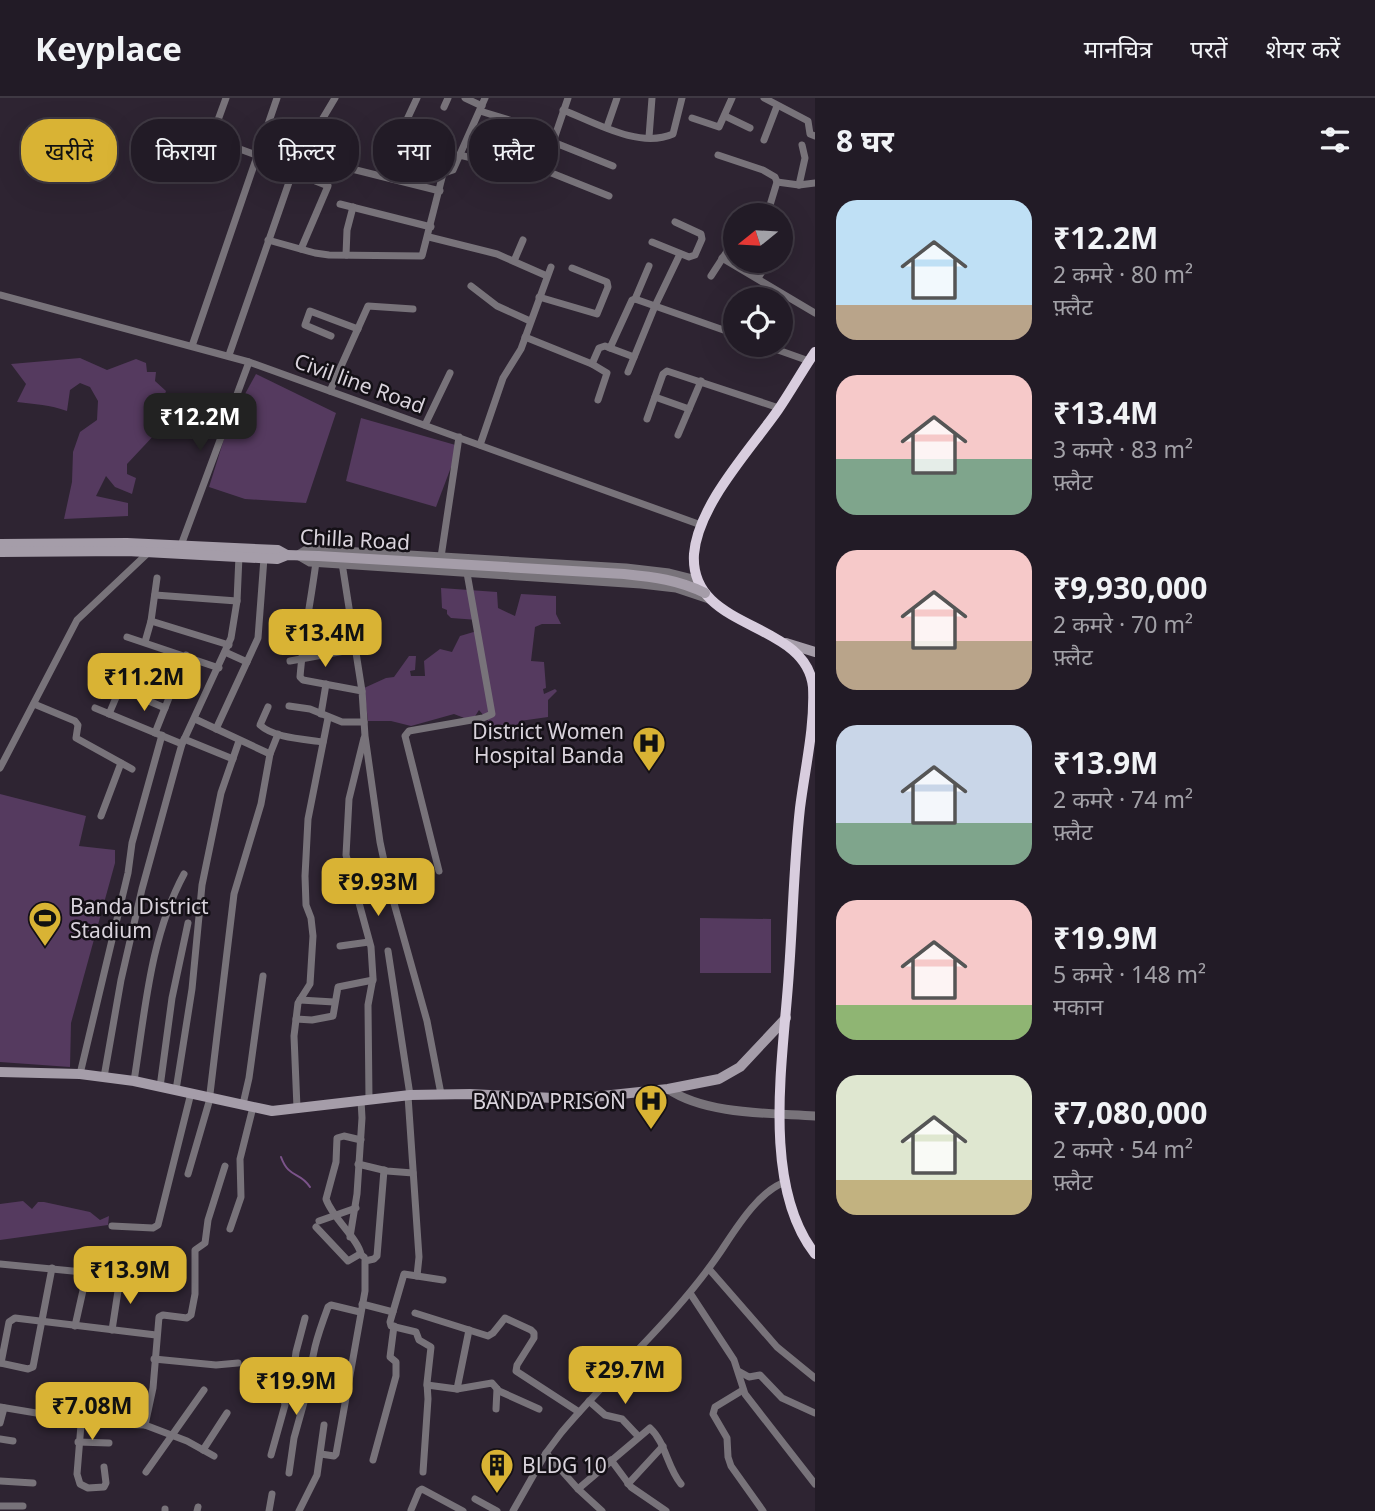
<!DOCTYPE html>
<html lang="hi">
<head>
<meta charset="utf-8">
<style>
	:root { --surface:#221b26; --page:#2e2832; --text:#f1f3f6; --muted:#a2a1a7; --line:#3f3943; --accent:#d9b334 }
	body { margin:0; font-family:"Noto Sans","Noto Sans Devanagari",sans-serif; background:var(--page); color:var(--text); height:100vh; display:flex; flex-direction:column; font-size:26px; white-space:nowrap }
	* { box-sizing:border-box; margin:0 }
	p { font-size:23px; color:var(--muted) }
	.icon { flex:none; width:38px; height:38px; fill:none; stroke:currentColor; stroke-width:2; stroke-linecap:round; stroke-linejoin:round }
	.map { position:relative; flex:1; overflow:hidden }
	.drawer { display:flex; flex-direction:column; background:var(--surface); width:560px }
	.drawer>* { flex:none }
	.hud { position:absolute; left:21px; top:21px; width:665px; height:63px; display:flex; gap:14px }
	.needle { width:46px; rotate:252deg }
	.buttons { position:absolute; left:723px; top:105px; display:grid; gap:14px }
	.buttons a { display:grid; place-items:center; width:70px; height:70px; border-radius:50%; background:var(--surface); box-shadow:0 7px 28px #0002,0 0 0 2px var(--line); font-size:35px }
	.price { position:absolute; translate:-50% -60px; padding:0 16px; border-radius:14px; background:var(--accent); color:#111; font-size:23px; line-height:46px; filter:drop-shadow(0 2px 4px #0008) }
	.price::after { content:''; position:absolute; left:50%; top:42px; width:21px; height:16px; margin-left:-10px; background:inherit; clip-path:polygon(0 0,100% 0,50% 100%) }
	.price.active { background:#222; color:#fff }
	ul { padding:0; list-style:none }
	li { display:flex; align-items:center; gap:21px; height:175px; padding:0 21px }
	li span { display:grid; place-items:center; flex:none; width:196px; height:140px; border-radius:21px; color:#555 }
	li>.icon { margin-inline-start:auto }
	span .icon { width:84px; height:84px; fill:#fffc; stroke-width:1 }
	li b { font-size:30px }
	h2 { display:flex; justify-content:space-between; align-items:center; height:84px; padding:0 21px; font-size:30px }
	.chip { padding:0 24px; border-radius:28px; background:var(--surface); box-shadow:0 7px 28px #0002,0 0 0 2px var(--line); font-size:24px; line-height:63px }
	.chip.active { background:var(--accent); color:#111 }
	header { display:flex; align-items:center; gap:42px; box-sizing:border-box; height:98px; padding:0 35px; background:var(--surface); border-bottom:2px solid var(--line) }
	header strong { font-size:33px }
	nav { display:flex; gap:38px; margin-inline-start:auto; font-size:24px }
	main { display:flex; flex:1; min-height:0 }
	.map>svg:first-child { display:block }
	.green { fill:#553a5f }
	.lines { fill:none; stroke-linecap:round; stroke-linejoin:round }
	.stream { stroke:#7b538a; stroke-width:2 }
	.minor { stroke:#78737a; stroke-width:7 }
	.tertiary { stroke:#78737a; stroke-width:9 }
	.secondary { stroke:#a59da9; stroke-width:10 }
	.trunk { stroke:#d8cdde; stroke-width:10 }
	.secondary-bridge { stroke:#a59da9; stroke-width:10 }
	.labels { text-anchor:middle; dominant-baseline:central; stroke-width:5; stroke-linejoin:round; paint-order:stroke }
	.street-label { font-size:21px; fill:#d9d3dc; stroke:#141016 }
	.poi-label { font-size:21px; fill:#d9d3dc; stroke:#141016; text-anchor:end }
</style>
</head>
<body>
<header>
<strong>Keyplace</strong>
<nav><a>मानचित्र</a><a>परतें</a><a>शेयर करें</a></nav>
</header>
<main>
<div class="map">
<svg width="815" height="1413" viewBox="0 0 815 1413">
	<rect width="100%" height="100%" fill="#2e2432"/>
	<g class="green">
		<path d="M80,260L107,272L136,261L146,265L147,274H156L155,283L166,293L159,313L152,323L157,334L127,366V376L136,380L132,396L115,389L106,378L96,398L128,405V418L64,421L72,384L73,354L80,334L97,322L98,303L90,289L80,285L70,292L67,313C50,307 35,306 17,304L26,286L11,266Z"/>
		<path d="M256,276L336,315L306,405L245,401L209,389L229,325Z"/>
		<path d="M361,320L459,348L436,409L346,383Z"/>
		<path d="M441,490L497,494L498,510L515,518L521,496L556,498V516L561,526H542L535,529L531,563L544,564L546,590L543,591L544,596L555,591L557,593L548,602V619L520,623L506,644L479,612L472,623L454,616L411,628L391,623H368L364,590L386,580L394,579L409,558H416L415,572L410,573L411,578H425L424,563L440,551L452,554L460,538L477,533L478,522L451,520L447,516V512L442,510Z"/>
		<path d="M0,696L86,718L79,748L115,752V765L71,925L70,969L0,964Z"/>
		<path d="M700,820L771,821V875H700Z"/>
		<path d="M23,1103L32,1111L38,1104H44L90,1114L100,1122L109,1118L108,1127L0,1142V1106Z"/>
	</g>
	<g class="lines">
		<path class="stream" d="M281,1059C289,1081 300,1073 310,1089"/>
		<g class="minor">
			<path d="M226,0L214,33L218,43L256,57"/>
			<path d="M465,0L482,8"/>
			<path d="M568,0L553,44L613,68"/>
			<path d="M764,0L808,23L810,36L815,38"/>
			<path d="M444,9L448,0"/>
			<path d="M563,12C594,24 639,51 673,36L682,0"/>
			<path d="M480,13L532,29"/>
			<path d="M725,18L750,30"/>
			<path d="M692,20L719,29L732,0"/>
			<path d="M607,29L617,0"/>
			<path d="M649,39L652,0"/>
			<path d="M764,42L777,8"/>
			<path d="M459,57L516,70L544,72L609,98"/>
			<path d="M718,57L763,72L775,79L777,84L767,117"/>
			<path d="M300,58L440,93"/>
			<path d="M293,74L328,88L301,151"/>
			<path d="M444,75L453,72L485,0"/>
			<path d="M777,84L799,87L815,85"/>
			<path d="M799,87L805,60L802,47"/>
			<path d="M340,106L431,129"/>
			<path d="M429,139L497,156L547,178"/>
			<path d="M780,140V143"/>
			<path d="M268,142L315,155L329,157L422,158L445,68L443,63L397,43L417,0"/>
			<path d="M652,144L689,159L695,157L702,141L701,136L675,124"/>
			<path d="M346,157L347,132L353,109"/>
			<path d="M722,160L815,215"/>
			<path d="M514,163L523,142"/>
			<path d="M711,178L735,141"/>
			<path d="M758,180L769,163"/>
			<path d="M471,188L497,208L530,223"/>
			<path d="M0,197L249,264L701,427"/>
			<path d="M539,199L597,216L608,189L607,184L572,170"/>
			<path d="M635,201L649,168"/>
			<path d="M331,238L305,227L310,213L358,231"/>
			<path d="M525,239L592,266L599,250L605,248L610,250L632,202L635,201L735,236"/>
			<path d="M764,247L809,263"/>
			<path d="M192,248L277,0"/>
			<path d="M610,250L634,259"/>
			<path d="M229,257L295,67L335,0"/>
			<path d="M592,266L607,275L598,302"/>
			<path d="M628,274L655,208L680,156"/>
			<path d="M330,293L368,208L413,211"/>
			<path d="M655,299L689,311"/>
			<path d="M647,321L663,276L667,273L779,310"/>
			<path d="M425,327L450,275"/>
			<path d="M678,337L701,283"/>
			<path d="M480,347L503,280L521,251L551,169"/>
			<path d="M180,450L249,264"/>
			<path d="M441,459L459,339"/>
			<path d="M316,464C311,503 303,540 300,579L303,582L362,593L365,638L380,744L390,791L427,923L441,996"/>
			<path d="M342,465L362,593"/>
			<path d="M155,497L237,503"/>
			<path d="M151,523L229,547"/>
			<path d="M127,539L219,570"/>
			<path d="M145,544L151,523L157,480"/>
			<path d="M225,554L247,564"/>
			<path d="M290,563L355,551"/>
			<path d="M144,601L165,610"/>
			<path d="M34,606L75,623L78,627L76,640L132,671"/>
			<path d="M289,608L310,611L342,624H364"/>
			<path d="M268,609L260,627C274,640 303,641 323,644"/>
			<path d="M95,610L182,646"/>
			<path d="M109,616L126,576L171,593"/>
			<path d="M321,616L326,586"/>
			<path d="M195,621L270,656"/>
			<path d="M216,631L258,540L264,460"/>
			<path d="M155,635L186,557"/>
			<path d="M364,640L349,701L346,757L371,849L373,880L368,907L369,1001"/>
			<path d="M184,641L233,661"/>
			<path d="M0,670L77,522L149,454"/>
			<path d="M101,718L121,665"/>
			<path d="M439,773L405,638L409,633L483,620L492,616L467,475"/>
			<path d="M340,848L369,844"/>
			<path d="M388,853L410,997"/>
			<path d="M300,902L334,904"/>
			<path d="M296,921L312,922L333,918L338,889L373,882"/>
			<path d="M80,976L128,775L132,745L162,637"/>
			<path d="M104,979L121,882L142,791L178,660L182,646L231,540L237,503L239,458"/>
			<path d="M134,983C145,914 150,839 184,776"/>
			<path d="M160,989L172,900L188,825"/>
			<path d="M176,992L192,891L202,787L221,695L239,643"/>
			<path d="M408,998L419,1159L417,1178"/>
			<path d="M243,1006L249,980L263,878"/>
			<path d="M297,1010L294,938L298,905L310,886L313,838L311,820L306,807L305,778L308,721L328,620"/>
			<path d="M361,1042L344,1038L337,1040L336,1064L326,1101C333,1121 357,1139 361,1156"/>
			<path d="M358,1066L387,1073L413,1075"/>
			<path d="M188,1076L209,1004L234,796L261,706L270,656L278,636"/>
			<path d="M319,1123L356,1110"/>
			<path d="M112,1128L153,1130L158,1127L191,995"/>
			<path d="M316,1129L348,1163L360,1156L364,1159"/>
			<path d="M230,1131L241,1099L240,1061L253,1009"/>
			<path d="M350,1139L357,1096L362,1020L361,1002"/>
			<path d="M0,1166L83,1174L86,1179L75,1228"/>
			<path d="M709,1171L777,1249L815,1280"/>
			<path d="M690,1195L734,1262L745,1296L815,1386"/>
			<path d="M362,1206L393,1214"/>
			<path d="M415,1215L488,1238L493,1235L505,1220L531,1232L534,1235V1240L517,1267L516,1273L579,1314"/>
			<path d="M112,1232L120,1180"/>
			<path d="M154,1261L216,1267L238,1265"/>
			<path d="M0,1265L28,1271L33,1269L52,1170"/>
			<path d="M1,1265L9,1224L15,1220L156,1237"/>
			<path d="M740,1274L749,1279L760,1277L782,1300L815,1315"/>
			<path d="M293,1278L296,1254L305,1220"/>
			<path d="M427,1287L457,1291L469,1232"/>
			<path d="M457,1291L492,1285L499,1293L539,1311"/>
			<path d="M743,1292L715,1309L713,1316L727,1340L728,1359L731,1368L763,1413"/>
			<path d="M83,1302L77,1376L80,1386L88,1390L104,1389L106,1385L104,1369"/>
			<path d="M589,1303L605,1317L622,1321L638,1338"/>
			<path d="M0,1309L96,1325L145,1327L187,1343L214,1358"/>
			<path d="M496,1311L497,1291"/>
			<path d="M0,1325L4,1310"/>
			<path d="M145,1327L153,1290L159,1219L163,1217L187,1220L191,1217L195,1196V1152L205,1145L208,1122L225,1068"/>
			<path d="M0,1341L13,1343"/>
			<path d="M78,1344L109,1345"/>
			<path d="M203,1352L227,1315"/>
			<path d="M546,1355L578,1391L602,1413"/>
			<path d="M321,1356L334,1358L336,1356L365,1193V1163L374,1161L377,1158L384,1072"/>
			<path d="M271,1357L285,1307L280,1281L310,1276"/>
			<path d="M373,1362L396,1278V1264L390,1259L394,1228"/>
			<path d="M611,1362L631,1389L666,1413"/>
			<path d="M146,1374L204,1292"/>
			<path d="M423,1374L428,1301L427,1285L431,1249L419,1242L416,1234L391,1228L390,1224L404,1176L443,1182"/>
			<path d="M289,1375L294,1340L306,1297L311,1290C309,1261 318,1236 328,1209L331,1207L360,1214"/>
			<path d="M0,1383L33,1385"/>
			<path d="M628,1386L663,1348"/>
			<path d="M578,1391L650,1330C666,1345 667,1369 681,1386"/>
			<path d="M475,1401L497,1413"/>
			<path d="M0,1408H23"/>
			<path d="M165,1411V1413"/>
			<path d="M411,1412L419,1393L422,1391L463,1413"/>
			<path d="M197,1413L198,1409"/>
			<path d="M269,1413L272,1396"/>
			<path d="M299,1413L317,1377L324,1327"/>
			<path d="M513,1413L546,1355L561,1335C613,1273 675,1221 721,1153C735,1132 760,1091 786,1084"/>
		</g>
		<g class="tertiary">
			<path d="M697,482L669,475L626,470L308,451L298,457L310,464L641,486L676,490L709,501"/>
			<path d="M668,991C706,1017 771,1015 815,1018"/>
		</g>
		<g class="secondary">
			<path d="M0,446L127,445L278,452L287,457"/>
			<path d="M0,454L127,453L277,461L287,457L318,458"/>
			<path d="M786,545L815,554"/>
			<path d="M0,974L80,976L134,983L272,1013L410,997L470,996L574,1001L668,991L719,981L740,969L786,920"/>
		</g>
		<path class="trunk" d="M815,254C802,273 791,293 778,312C750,352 698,407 694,456C689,534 806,521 813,589C815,629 805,670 800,710C794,764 793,818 789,873C784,956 760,1086 815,1156"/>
		<path class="secondary-bridge" d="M318,458L624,476C654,479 679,482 705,495"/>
	</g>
	<defs>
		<symbol id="hospital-pin" viewBox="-11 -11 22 30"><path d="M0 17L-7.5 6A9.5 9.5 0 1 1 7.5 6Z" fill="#d9b334" stroke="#141016"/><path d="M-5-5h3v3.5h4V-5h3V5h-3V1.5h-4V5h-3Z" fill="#111"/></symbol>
		<symbol id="stadium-pin" viewBox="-11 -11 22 30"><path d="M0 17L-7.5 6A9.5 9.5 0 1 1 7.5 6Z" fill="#d9b334" stroke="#141016"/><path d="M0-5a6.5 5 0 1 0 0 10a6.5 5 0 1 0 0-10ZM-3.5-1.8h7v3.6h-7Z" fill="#111"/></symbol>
		<symbol id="building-pin" viewBox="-11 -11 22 30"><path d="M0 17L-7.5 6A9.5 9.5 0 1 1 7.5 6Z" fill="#d9b334" stroke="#141016"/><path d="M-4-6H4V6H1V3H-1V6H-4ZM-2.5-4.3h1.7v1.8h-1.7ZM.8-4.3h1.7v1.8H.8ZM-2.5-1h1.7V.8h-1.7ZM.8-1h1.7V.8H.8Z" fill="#111"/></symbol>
	</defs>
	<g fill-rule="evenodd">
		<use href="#hospital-pin" x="630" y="626" width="38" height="52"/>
		<use href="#stadium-pin" x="26" y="801" width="38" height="52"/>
		<use href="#hospital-pin" x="632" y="984" width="38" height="52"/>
		<use href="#building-pin" x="478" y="1348" width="38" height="52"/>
	</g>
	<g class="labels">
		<g class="street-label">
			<text transform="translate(360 285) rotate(20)">Civil line Road</text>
			<text transform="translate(355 441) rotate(3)">Chilla Road</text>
		</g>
		<g class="poi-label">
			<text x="624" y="633">District Women<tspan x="624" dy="24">Hospital Banda</tspan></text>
			<text x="70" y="808" text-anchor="start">Banda District<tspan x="70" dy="24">Stadium</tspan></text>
			<text x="626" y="1003">BANDA PRISON</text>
			<text x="522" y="1367" text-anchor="start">BLDG 10</text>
		</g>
	</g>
</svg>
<div class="buttons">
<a><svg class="needle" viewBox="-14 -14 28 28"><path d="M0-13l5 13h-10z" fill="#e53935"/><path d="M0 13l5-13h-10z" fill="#a2a1a7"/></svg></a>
<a><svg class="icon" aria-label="locate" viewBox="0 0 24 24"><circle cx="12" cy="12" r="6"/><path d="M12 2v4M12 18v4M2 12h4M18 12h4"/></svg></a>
</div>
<b class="price active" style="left:200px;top:355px">₹12.2M</b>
<b class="price" style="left:325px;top:571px">₹13.4M</b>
<b class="price" style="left:144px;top:615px">₹11.2M</b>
<b class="price" style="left:378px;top:820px">₹9.93M</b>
<b class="price" style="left:130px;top:1208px">₹13.9M</b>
<b class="price" style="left:625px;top:1308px">₹29.7M</b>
<b class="price" style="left:296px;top:1319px">₹19.9M</b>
<b class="price" style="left:92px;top:1344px">₹7.08M</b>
<div class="hud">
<a class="chip active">खरीदें</a>
<a class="chip">किराया</a>
<a class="chip">फ़िल्टर</a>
<a class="chip">नया</a>
<a class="chip">फ़्लैट</a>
</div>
</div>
<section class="drawer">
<h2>8 घर<svg class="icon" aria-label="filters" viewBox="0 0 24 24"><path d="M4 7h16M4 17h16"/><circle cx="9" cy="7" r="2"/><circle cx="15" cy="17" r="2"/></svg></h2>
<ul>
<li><span style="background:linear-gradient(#bfe0f5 75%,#b9a48a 0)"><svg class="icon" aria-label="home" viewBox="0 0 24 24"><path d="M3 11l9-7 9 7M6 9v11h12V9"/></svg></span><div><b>₹12.2M</b><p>2 कमरे · 80 m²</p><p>फ़्लैट</p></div></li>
<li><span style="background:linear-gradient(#f6c9c9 60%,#7fa58c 0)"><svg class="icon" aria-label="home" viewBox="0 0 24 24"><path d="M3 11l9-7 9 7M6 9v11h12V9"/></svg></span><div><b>₹13.4M</b><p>3 कमरे · 83 m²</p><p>फ़्लैट</p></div></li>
<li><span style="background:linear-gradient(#f6c9c9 65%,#b9a48a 0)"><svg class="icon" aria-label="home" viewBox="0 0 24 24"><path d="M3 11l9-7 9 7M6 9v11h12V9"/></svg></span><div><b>₹9,930,000</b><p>2 कमरे · 70 m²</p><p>फ़्लैट</p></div></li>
<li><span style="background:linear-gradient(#c9d6e8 70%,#7fa58c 0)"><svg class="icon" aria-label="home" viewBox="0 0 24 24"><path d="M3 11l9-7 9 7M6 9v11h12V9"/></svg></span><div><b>₹13.9M</b><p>2 कमरे · 74 m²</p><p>फ़्लैट</p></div></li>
<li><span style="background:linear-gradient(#f6c9c9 75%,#8fb573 0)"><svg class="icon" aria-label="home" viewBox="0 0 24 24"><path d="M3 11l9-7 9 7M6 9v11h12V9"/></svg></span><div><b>₹19.9M</b><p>5 कमरे · 148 m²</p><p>मकान</p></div></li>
<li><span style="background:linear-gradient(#dfe7d0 75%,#c2b280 0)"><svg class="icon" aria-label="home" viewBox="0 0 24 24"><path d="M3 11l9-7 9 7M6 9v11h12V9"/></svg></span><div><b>₹7,080,000</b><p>2 कमरे · 54 m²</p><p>फ़्लैट</p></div></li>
</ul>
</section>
</main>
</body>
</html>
